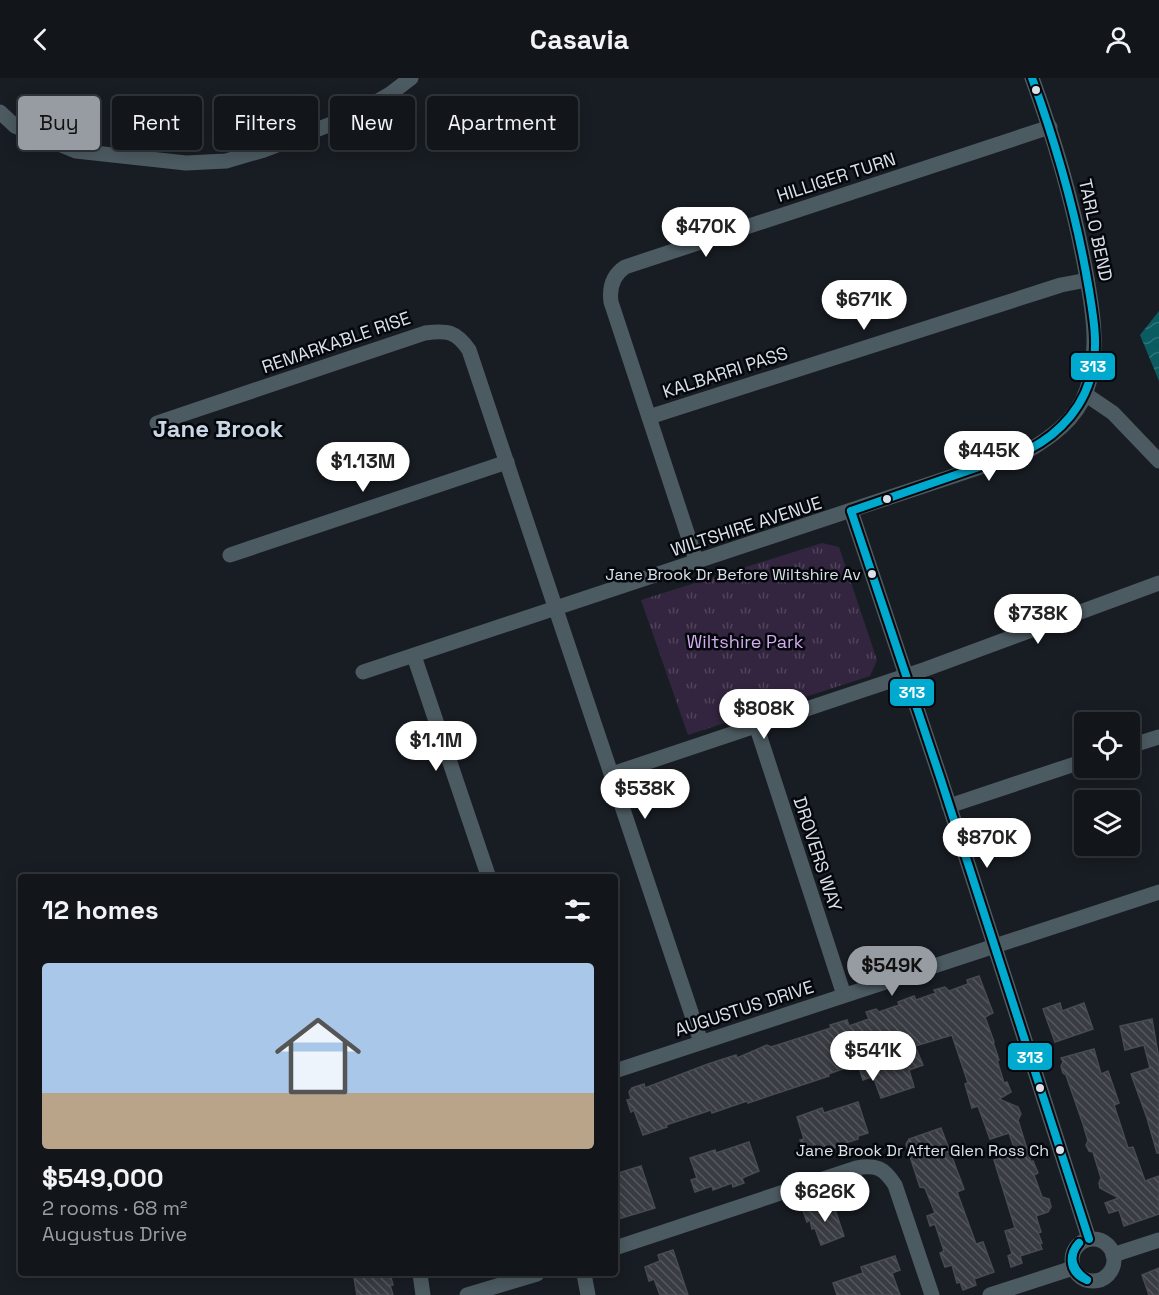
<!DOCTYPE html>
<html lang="en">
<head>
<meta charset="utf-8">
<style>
	:root { --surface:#12161a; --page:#1f2327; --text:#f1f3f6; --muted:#9c9fa2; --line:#313539; --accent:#979ca3 }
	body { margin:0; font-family:"Space Grotesk",sans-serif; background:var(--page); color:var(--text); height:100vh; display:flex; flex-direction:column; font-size:22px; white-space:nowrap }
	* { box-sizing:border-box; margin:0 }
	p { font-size:20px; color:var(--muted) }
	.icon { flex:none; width:33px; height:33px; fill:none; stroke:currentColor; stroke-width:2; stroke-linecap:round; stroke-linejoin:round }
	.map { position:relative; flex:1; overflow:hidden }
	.panel { position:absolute; left:18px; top:796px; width:600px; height:402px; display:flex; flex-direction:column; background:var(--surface); border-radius:6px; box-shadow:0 3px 15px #0003,0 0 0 2px var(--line) }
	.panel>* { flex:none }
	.guide { position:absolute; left:18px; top:18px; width:600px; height:54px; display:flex; gap:12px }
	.buttons { position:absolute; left:1074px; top:634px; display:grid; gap:12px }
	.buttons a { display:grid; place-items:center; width:66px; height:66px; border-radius:6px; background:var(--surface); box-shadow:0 3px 15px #0003,0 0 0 2px var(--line); font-size:30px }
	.price { position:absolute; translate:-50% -51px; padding:0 14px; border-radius:21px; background:#fff; color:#222; font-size:20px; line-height:39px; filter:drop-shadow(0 2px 3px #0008) }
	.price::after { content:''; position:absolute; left:50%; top:36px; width:18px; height:14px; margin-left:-9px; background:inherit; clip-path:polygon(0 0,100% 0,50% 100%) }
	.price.active { background:var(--accent); color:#111 }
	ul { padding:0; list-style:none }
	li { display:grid; align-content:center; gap:12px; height:318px; padding:0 24px }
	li+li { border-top:2px solid var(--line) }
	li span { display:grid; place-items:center; height:186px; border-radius:6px; color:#555 }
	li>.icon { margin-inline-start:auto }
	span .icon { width:108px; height:108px; fill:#fffc; stroke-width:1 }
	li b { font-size:26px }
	h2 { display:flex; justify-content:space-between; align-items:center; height:72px; padding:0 24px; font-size:26px }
	.tag { padding:0 21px; border-radius:6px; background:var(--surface); box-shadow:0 3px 15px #0003,0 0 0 2px var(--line); font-size:21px; line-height:54px }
	.tag.active { background:var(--accent); color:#111 }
	header { display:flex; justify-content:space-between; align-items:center; height:78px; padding:0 24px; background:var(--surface); font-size:27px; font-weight:600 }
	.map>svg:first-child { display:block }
	.park { fill:url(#park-tufts) }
	.water { fill:url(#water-waves) }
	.building { fill:url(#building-back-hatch); stroke:#484b51; stroke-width:1.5 }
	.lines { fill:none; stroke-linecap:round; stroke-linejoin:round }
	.minor { stroke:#4c5a61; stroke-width:15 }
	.bus-1-casing { stroke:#04070b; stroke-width:12 }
	.bus-1 { stroke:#00a9ce; stroke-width:8 }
	.bus-dot { fill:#dbe1e8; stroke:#04070b; stroke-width:2 }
	.labels { text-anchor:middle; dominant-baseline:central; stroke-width:5; stroke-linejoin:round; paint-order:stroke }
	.bus-label { font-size:16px; fill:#dbe1e8; stroke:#04070b; text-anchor:end }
	.street-label { font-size:18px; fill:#dbe1e8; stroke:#04070b }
	.park-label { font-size:18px; fill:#d3abf1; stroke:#04070b }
	.district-label { font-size:24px; font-weight:bold; fill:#cbd6e5; stroke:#04070b }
	.line-badge { stroke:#04070b; stroke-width:2 }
	.badge-label { font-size:16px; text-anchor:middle; font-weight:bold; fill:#fff }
</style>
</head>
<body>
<header><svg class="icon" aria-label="back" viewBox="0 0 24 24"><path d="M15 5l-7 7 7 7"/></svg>Casavia<svg class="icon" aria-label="person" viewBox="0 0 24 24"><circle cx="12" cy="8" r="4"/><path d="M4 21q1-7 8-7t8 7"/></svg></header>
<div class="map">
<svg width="1159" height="1217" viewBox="0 0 1159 1217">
	<defs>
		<pattern id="park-tufts" width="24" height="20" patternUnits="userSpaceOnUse" patternTransform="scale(1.5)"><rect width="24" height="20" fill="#33253f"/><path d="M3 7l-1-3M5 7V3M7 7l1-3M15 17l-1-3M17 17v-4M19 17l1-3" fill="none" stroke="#50445b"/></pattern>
		<pattern id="water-waves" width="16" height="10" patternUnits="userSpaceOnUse" patternTransform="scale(1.5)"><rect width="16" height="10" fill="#0a5c61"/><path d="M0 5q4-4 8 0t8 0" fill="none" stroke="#2d7378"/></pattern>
		<pattern id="building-back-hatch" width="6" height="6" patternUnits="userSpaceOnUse" patternTransform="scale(1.5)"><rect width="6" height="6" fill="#393c42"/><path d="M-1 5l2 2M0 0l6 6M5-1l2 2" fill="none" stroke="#55585d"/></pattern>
	</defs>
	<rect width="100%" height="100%" fill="#181d23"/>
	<path class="park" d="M822,465L839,469L877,582L870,598L688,657L641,522Z"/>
	<path class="water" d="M1159,233V303L1140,257Z"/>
	<g class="building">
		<path d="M979,898L993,935L985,939L994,964H993L999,982H997L1004,1005L1007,1004L1011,1014L999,1021L1018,1029L1021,1036L1018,1042L1031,1084L1033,1083L1038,1095L1034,1097L1042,1119L1049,1121L1051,1129L1048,1134L1036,1138L1041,1154L1038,1155L1042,1165L1040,1166L1042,1171L1020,1178L1022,1185L1011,1189L1008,1178L1012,1176L1005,1153L1015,1150L994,1082L1016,1075L1009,1055L990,1061L978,1028L972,1030L965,1006L968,1005L952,957L915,968L923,987L909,992L914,1009L881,1020L873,998L863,1002L858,986L828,996L829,998L748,1025L747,1023L712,1035L711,1032L666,1047L667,1049L643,1057L634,1032L631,1034L627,1022L631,1021L629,1014L632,1010L644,1006L645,1010L708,986L736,977L737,980L767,967L771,969L831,950L830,947L847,942L849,948L869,941L866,934L876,931L879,934L899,927L898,924L914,918L916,922L936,915L934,912L945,909L949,913L968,906L967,902Z"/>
		<path d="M1060,925L1062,933L1084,925L1093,951L1055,964L1043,931Z"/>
		<path d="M1152,941L1159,981V1075H1157L1147,1040L1131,996L1150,990L1144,967L1125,972L1120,948Z"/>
		<path d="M1094,971L1101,996L1108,993L1119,1025L1114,1027L1128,1070L1133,1069L1145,1103L1159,1098V1136L1124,1148L1119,1132L1109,1135L1105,1125L1119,1120L1100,1110L1099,1105L1101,1100L1093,1074L1089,1073L1086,1067L1088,1063L1083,1046L1066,997L1063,995L1061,988L1063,984L1061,980Z"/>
		<path d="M858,1024L868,1055L858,1058V1061L836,1068L837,1069L825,1074L822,1068L804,1074L800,1062L804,1061L797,1039L822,1030L824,1035Z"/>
		<path d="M941,1050L964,1111L957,1114L976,1166L983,1164L994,1194L974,1201L976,1207L963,1212L960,1204L957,1205L952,1187L945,1189L940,1175L944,1173L935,1146L930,1148L927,1138L935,1135L925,1110L920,1109L906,1066L909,1061Z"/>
		<path d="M749,1064L759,1093L742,1100L744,1105L733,1109L732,1105L713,1112L712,1108L695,1114L691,1102L697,1100L690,1080L715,1072L716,1075Z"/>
		<path d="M641,1088L655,1130L615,1142V1096Z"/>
		<path d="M833,1126L844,1158L821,1167L815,1150L812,1151L810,1142L807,1144L803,1133L815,1128L818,1131Z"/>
		<path d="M673,1172L688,1217H660L654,1201L649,1203L645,1189L660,1183L658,1177Z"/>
		<path d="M895,1178L900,1192L892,1195L900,1217H837L833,1205L863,1195L861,1189Z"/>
		<path d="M1159,1190V1217H1149L1142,1197Z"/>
		<path d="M380,1196H390L393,1207H390L393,1217H357L354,1200Z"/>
	</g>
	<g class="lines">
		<g class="minor">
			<path d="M0,34L15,48L76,73L186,85L226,83L264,72L352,38L390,16L411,0"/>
			<path d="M1085,316L1113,335L1159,383"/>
			<path d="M649,339L1061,207L1087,202"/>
			<path d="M157,345L425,255C447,252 456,253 469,272L701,964"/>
			<path d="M851,433L941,702L1089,1161"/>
			<path d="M230,477L507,384"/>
			<path d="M697,485L611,224C609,209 613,197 625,189L1050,49"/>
			<path d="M414,578L489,800"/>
			<path d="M363,594L1026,374C1050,360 1076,342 1086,314C1101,273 1092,226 1084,184C1072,121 1054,60 1032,0"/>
			<path d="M756,647L844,917"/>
			<path d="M1130,668L1159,659"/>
			<path d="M612,696L926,591L1159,505"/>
			<path d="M949,728L1084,683"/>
			<path d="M615,993L1159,814"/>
			<circle cx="1093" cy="1182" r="21"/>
			<path d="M615,1170L856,1090C876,1086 884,1090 895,1107L932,1217"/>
			<path d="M1113,1177L1159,1162"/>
			<path d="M420,1196L423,1217"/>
			<path d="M584,1196L588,1217"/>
			<path d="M467,1217L537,1196"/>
			<path d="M990,1217L1073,1190"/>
		</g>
		<defs>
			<g id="bus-1">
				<path d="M851,433L941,702L1089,1161"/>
				<path d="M851,433L1028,372C1061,355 1086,327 1093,289C1098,264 1093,237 1089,212C1077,139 1057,69 1032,0"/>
				<path d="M1079,1165C1067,1179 1073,1193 1087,1202"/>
				<path d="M1079,1165C1067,1178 1070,1196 1087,1202"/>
			</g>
		</defs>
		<use href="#bus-1" class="bus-1-casing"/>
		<use href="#bus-1" class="bus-1"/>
	</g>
	<g class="bus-dot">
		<circle cx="1036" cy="12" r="5"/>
		<circle cx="887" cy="421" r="5"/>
		<circle cx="872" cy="496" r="5"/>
		<circle cx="1040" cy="1010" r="5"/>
		<circle cx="1060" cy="1072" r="5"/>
	</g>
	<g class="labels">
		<g class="bus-label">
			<text x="861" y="496">Jane Brook Dr Before Wiltshire Av</text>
			<text x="1049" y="1072">Jane Brook Dr After Glen Ross Ch</text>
		</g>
		<g class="street-label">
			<text transform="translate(836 99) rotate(-18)">HILLIGER TURN</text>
			<text transform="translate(1096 152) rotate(78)">TARLO BEND</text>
			<text transform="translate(336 264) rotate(-19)">REMARKABLE RISE</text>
			<text transform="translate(725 294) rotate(-18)">KALBARRI PASS</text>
			<text transform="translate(746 448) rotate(-18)">WILTSHIRE AVENUE</text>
			<text transform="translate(818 776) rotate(72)">DROVERS WAY</text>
			<text transform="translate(744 930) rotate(-18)">AUGUSTUS DRIVE</text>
		</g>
		<g class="park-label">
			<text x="745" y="563">Wiltshire Park</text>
		</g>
		<g class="district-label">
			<text x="218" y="350">Jane Brook</text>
		</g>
	</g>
	<g class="line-badge">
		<rect x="1070" y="274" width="46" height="29" rx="6" fill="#00a9ce"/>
		<rect x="889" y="600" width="46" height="29" rx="6" fill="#00a9ce"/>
		<rect x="1007" y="964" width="46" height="29" rx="6" fill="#00a9ce"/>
	</g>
	<g class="badge-label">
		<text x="1093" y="294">313</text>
		<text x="912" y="620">313</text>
		<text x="1030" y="985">313</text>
	</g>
</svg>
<div class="buttons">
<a><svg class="icon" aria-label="locate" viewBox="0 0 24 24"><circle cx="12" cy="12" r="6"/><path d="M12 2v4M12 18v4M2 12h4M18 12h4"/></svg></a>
<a><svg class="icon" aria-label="layers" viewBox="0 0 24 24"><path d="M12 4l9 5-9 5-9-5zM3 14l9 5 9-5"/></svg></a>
</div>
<b class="price" style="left:706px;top:180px">$470K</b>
<b class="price" style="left:864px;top:253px">$671K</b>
<b class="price" style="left:989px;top:404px">$445K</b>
<b class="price" style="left:363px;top:415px">$1.13M</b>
<b class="price" style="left:1038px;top:567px">$738K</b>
<b class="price" style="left:764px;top:662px">$808K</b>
<b class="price" style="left:436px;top:694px">$1.1M</b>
<b class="price" style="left:645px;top:742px">$538K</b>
<b class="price" style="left:987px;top:791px">$870K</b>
<b class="price active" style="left:892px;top:919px">$549K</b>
<b class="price" style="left:873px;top:1004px">$541K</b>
<b class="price" style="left:825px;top:1145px">$626K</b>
<div class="guide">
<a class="tag active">Buy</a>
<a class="tag">Rent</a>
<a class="tag">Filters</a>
<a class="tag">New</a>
<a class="tag">Apartment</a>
</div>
<section class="panel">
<h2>12 homes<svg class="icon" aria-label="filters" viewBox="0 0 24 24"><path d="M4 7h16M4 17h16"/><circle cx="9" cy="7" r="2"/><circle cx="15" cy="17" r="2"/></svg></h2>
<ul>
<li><span style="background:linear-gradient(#a9c7e8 70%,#b9a48a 0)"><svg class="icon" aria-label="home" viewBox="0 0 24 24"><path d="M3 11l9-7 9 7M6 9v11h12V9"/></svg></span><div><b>$549,000</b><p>2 rooms · 68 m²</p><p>Augustus Drive</p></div></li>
</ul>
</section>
</div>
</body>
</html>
